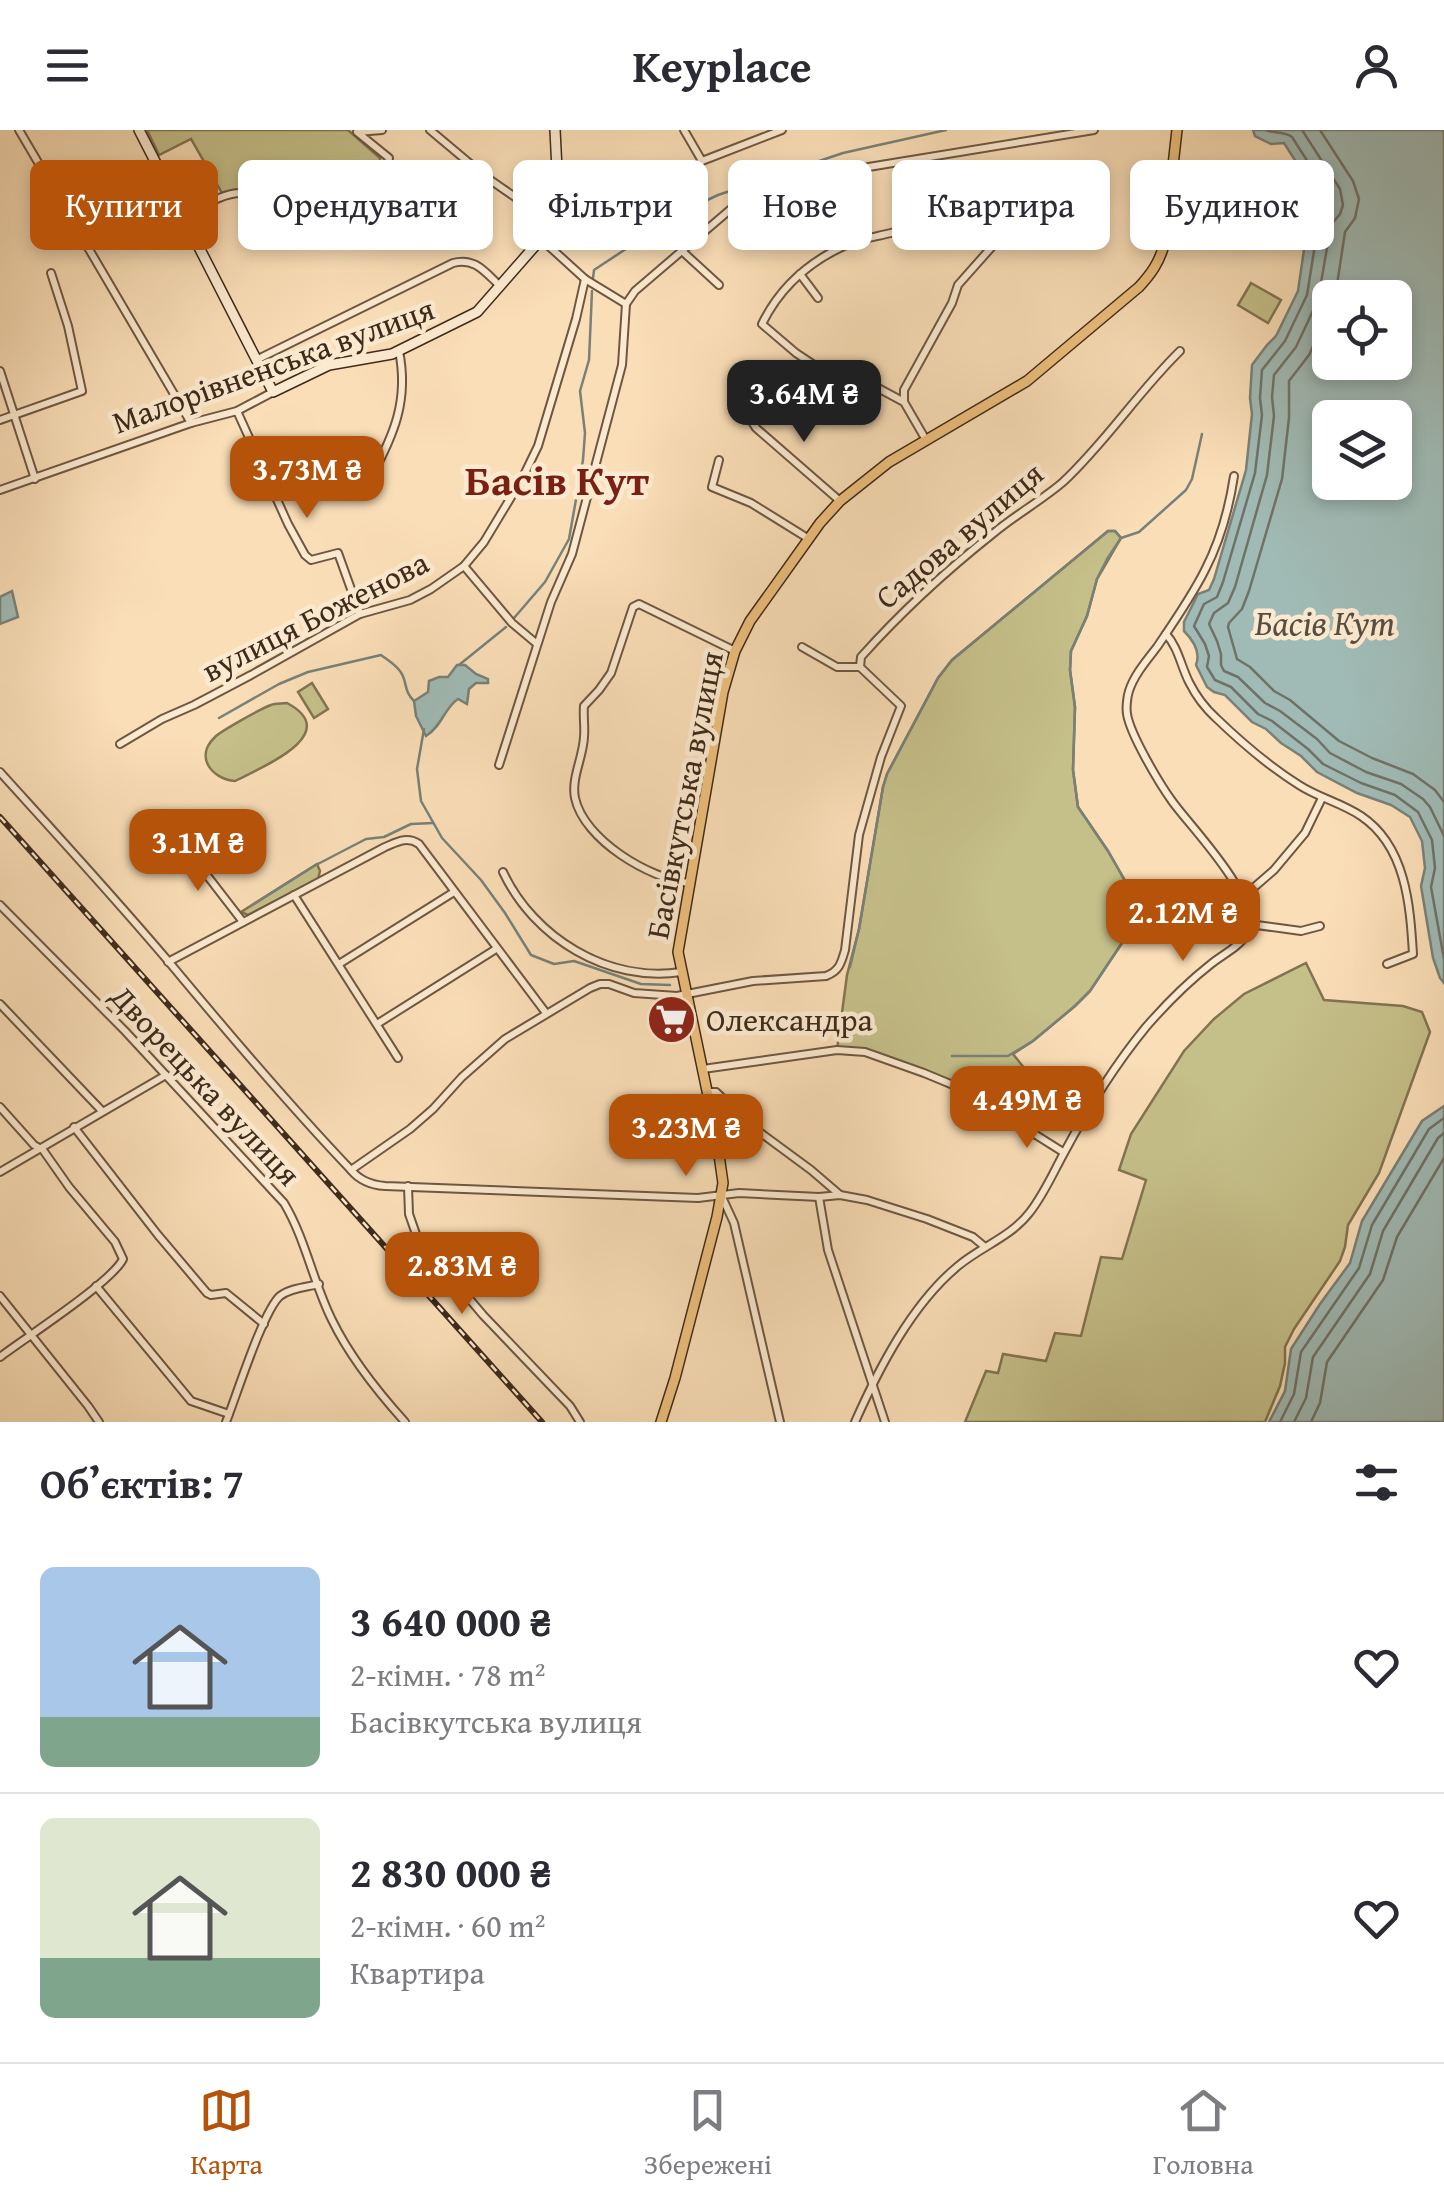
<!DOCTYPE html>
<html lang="uk">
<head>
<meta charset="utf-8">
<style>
	:root { --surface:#fff; --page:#f7f7f7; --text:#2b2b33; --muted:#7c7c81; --line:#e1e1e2; --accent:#b45309 }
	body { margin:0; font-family:"Gentium Book Plus",serif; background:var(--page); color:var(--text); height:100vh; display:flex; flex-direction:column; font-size:38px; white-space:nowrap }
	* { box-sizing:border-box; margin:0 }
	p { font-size:32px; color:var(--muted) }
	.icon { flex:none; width:55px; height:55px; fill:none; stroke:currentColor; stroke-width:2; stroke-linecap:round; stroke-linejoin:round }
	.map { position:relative; height:1292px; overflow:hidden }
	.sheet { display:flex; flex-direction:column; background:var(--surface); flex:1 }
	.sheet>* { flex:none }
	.banner { position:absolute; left:30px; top:30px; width:1385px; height:90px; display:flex; gap:20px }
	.buttons { position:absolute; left:1312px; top:150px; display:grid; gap:20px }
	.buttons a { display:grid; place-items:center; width:100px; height:100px; border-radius:15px; background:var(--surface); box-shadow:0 5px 15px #0003; font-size:50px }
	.price { position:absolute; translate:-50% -85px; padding:0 22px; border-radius:20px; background:var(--accent); color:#fff; font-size:32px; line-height:65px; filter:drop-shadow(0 2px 5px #0008) }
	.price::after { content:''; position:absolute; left:50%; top:60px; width:30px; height:22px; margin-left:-15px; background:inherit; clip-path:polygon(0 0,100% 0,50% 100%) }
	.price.on { background:#222; color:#fff }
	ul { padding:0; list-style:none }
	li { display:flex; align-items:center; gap:30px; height:250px; padding:0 40px }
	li+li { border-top:2px solid var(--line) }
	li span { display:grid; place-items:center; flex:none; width:280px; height:200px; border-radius:15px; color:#555 }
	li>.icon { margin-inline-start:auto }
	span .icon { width:120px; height:120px; fill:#fffc; stroke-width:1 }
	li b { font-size:42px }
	h2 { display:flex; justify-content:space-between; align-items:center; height:120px; padding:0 40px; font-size:42px }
	.chip { padding:0 35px; border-radius:15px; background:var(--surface); box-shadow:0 5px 15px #0003; font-size:35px; line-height:90px }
	.chip.on { background:var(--accent); color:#fff }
	header { display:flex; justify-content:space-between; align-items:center; height:130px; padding:0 40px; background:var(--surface); font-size:45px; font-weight:700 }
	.menu { display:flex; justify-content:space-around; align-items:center; height:140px; border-top:2px solid var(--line); background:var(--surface); font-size:28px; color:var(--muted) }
	.menu a { display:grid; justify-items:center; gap:5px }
	.menu .on { color:var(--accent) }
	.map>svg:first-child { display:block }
	.green { fill:#c5bf89; stroke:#827452; stroke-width:2.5 }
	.water { fill:#a0bbb6; stroke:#798178; stroke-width:2.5; fill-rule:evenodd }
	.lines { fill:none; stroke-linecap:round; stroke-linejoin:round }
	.shore { stroke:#707268; stroke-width:2.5 }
	.stream { stroke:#798178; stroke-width:2.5 }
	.street-casing { stroke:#6e5742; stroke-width:10 }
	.secondary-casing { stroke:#3f2a1b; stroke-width:12 }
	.primary-casing { stroke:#3f2a1b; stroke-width:12 }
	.street { stroke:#fcead0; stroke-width:6 }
	.secondary { stroke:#fcead0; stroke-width:9 }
	.primary { stroke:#edbf7c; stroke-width:9 }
	.rail-casing { stroke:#3f2a1b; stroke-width:6 }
	.rail { stroke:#fcead0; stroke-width:2.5; stroke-dasharray:8; stroke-linecap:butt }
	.labels { text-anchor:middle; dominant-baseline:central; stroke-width:9; stroke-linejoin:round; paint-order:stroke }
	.street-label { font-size:32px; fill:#3f2a1b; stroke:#fcead0 }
	.poi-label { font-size:32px; fill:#3f2a1b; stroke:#fcead0; text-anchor:start }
	.water-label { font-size:35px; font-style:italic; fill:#574e42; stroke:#fcead0 }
	.district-label { font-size:42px; font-weight:bold; fill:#7a1f14; stroke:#fcead0 }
</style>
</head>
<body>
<header><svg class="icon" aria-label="menu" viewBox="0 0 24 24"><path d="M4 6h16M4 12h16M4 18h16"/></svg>Keyplace<svg class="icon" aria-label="person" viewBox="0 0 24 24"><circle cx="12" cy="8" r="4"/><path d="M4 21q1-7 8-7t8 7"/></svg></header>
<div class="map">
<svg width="1444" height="1292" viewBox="0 0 1444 1292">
	<rect width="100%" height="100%" fill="#fadeb7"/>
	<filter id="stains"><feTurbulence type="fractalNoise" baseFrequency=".002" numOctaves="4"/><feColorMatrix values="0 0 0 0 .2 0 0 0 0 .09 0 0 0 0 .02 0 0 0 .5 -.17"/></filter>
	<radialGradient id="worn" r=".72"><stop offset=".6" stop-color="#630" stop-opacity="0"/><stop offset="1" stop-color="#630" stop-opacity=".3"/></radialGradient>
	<g class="green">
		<path d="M147,0H348L380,28C381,39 375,47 366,54C324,89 272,52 222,63L191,9L159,25Z"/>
		<path d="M1251,153L1281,170L1268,193L1238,175Z"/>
		<path d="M1108,401H1115L1121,408L1097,449L1087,486L1071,521L1070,540L1075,577L1073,640L1078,677L1108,721L1124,749L1129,772V790L1124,810L1090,861L1075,876L1033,911L1013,924L1039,957L1013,986L1005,977L872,924L837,920L847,845L859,799L883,657L887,644L938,548L952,530Z"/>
		<path d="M312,553L328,579L314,588L298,562Z"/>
		<path d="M287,573C345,604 260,638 235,651C212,649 194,627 215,607C221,601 262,578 271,575C276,573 282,574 287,573Z"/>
		<path d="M317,734L320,741L318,749L248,785L241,782Z"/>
		<path d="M1306,833L1324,870L1403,876L1422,882L1430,902L1379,1043L1348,1095L1345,1117L1340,1131L1294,1199L1285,1217V1233L1280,1256L1265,1292H965L986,1241L998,1243L1003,1224L1046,1231L1055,1203L1081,1206L1101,1127L1122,1129L1146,1050L1119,1040L1131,1004L1184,921L1214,889L1244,864Z"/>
	</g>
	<g class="water">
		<path d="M1253,0H1444V853L1440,848L1433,828L1421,756L1425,738L1422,711L1410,687L1391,675L1357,663L1317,642L1301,626L1281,613L1266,599L1252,592L1225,565L1214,562L1207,557L1196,535C1201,522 1193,510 1184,501V492L1198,464L1209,460L1214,449L1246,340L1252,284L1250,268L1252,235L1267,215L1276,206L1298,161L1309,85L1322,72L1284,13L1271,14L1255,6ZM1330,168H1395V232H1330ZM1330,288H1395V352H1330Z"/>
		<path d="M12,461L18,487L0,494V467Z"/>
		<path d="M457,535H465L476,544L488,549V553H476L469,559L467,574L458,569C445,577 442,596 426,606L416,586L414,571L428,562L429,551L439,547H448Z"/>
		<path d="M1444,976V1292H1269L1285,1261L1291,1219L1320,1174L1350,1133L1362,1091L1422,991Z"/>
	</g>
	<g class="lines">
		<g class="shore">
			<path d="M1266,0C1275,4 1284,1 1292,7L1329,65L1331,73L1319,90L1307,165L1285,211L1262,240L1260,268L1262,285L1255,343L1223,452L1217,467L1204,474L1194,496L1205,514L1209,526L1207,537L1215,550L1231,557L1258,584L1272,591L1308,619L1323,634L1361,653L1395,665L1418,682L1432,710L1435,738L1431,757L1444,829"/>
			<path d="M1302,0L1340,59L1343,75L1340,84L1331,95L1318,170L1296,217L1274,245L1272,267L1274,286L1267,345L1235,457L1228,473L1214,483L1209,494L1217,511L1221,524V535L1224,541L1238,547L1265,573L1280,581L1317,609L1330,623L1366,642L1401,654L1423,669L1430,677L1444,706"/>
			<path d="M1320,0L1353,51L1359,69L1355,88L1345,102L1335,168"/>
			<path d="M1330,180L1309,225L1289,251V288L1282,349L1249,461L1242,479L1229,493L1228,497L1237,529L1250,537L1274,561L1290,570L1339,611L1372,628L1413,644L1435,660L1444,672"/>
			<path d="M1280,1292L1294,1264L1301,1222L1359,1138L1372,1095L1429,999L1444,988"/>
			<path d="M1294,1292L1306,1268L1313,1227L1370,1144L1383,1101L1438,1008L1444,1003"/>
			<path d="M1311,1292L1320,1273L1327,1232L1383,1150L1397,1107L1444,1028"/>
		</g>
		<g class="stream">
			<path d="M593,148L594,140L682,82L718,65L843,23L946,0"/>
			<path d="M514,488L545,452L569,409L583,330L585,303L580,261L589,230L592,161"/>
			<path d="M459,535L506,497"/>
			<path d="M219,588L279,554L308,542L381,525C389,531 401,538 404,549C407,559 406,563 414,571"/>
			<path d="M424,599L417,639L421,671L442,708L481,750L505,783L531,825L554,834L574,831L641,854L670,855"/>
			<path d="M251,776L314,736L366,709L384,707L411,694L433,693"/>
			<path d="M850,837L859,799L883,657L887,644L938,548L952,530L1108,401H1115L1121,408"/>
			<path d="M952,926H1008L1033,911L1075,876L1090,861L1124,810L1129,790V772L1124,749L1108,721L1078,677L1073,640L1075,577L1070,540L1071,521L1087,486L1097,449L1107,429L1121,408L1139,402L1186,360L1192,349L1202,304"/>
		</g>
		<defs>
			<g id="street">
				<path d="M19,0L191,293"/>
				<path d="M430,0L486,47L571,106L591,112L603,109L637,85L702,31L782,0"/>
				<path d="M684,0L702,31"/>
				<path d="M838,42L859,110"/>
				<path d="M184,86C201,78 221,63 241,63C286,62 327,92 368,59C379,50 387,42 389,28L357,2L382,0"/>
				<path d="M541,109L585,149L626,174"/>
				<path d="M682,121L719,155"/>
				<path d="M800,144L818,168"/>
				<path d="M256,230L453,133C475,127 485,142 500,156"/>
				<path d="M0,241L35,349"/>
				<path d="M904,272L878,258L846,255L832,247L796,223L762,194C781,155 814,128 853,112C865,108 879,106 891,103C947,89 1004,81 1061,73"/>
				<path d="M743,278L756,298L840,371"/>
				<path d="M237,281L288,394L305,425L311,430L338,423L360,484"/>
				<path d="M0,290L82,261L68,196L51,143"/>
				<path d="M926,310L904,272V260L952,173L958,155L997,111L1000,99L998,82"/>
				<path d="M719,330L712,357L751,373L809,409"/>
				<path d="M371,347C394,305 409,270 399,221"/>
				<path d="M0,360L191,293L237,281L273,262"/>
				<path d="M464,436L512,493L537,514"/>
				<path d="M1166,504C1178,517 1181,536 1189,552C1196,566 1205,578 1216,588C1241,612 1270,637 1299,655C1319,668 1342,673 1361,686C1406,716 1410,775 1413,824L1387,834"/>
				<path d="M802,517L837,537H860"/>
				<path d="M120,614L162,589L194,575L251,545L360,484L410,470L431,459L464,436L484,412L522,349L538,316L576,189L585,149"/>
				<path d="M499,635L551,472L572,424L622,235L626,174L635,161L732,78C761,59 803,43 838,42L1094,0"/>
				<path d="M0,642C57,705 114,767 169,832C228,903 287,973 351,1040L410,999L433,979L462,947L505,909L590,858L600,854H609L634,863L677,866L753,851L826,846C839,841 841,834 845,820L859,705L881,627L901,576L860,537L861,527C902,481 947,440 995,402C1017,384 1042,370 1063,352C1106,312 1138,262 1180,221"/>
				<path d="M182,713L243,792"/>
				<path d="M503,742C534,808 608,853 681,842"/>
				<path d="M689,753C650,749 584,710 575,668C571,648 583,628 584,607C585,597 583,587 584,576L599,560L611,543L633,477L639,474L735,521"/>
				<path d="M294,765L398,928"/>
				<path d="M1243,767L1274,740L1305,703L1322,668"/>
				<path d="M0,775L125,901L284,1073C306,1110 313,1152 332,1190C350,1227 377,1261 405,1292"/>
				<path d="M1249,794L1301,801L1320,796"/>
				<path d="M168,832L385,717C397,712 407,706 419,714L546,883"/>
				<path d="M339,834L454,762"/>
				<path d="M0,874L102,981"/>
				<path d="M377,894L496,819"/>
				<path d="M703,939L837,920L865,922L924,943L1006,977L1036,1005L1063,1022"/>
				<path d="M708,962H716L754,998L811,1040L839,1064"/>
				<path d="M0,977L34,1015L43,1020L69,1057L115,1112L123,1129C112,1152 25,1208 0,1227"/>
				<path d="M74,997L158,1105L207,1163L211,1165L226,1163L264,1194"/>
				<path d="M351,1040C360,1051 371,1055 385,1056L698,1068L739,1063L819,1067L840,1065L867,1070L927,1089L973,1107L985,1117"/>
				<path d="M0,1042L166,945"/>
				<path d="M408,1056L409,1084L417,1107L483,1185L570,1276L580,1292"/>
				<path d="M722,1067L734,1093L780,1292"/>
				<path d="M819,1067L828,1120L885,1292"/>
				<path d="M96,1156L191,1271L229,1284"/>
				<path d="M0,1166L88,1276L99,1292"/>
				<path d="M226,1292C236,1267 263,1181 280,1166C290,1158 307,1157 319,1154"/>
				<path d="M855,1292C879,1238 912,1174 958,1136C982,1116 1011,1107 1030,1082C1044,1064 1053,1043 1064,1023C1088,978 1114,936 1146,897C1166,874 1188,852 1211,834C1222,825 1239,817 1246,805C1264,770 1191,698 1172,671C1159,653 1130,604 1127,584C1126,578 1127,567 1129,561C1134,545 1147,530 1157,517C1174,492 1192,466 1205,440C1220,411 1229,379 1234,346"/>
			</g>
			<path id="secondary" d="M139,0L273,262L329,235L392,224L477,182L541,109L552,91L558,60L555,0"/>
			<path id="primary" d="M661,1292L675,1248L717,1087L723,1053L716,1004L678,822L723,562L735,521L750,491L820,393L840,371L889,332L1027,251L1139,157C1151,144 1159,133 1164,115L1177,0"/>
		</defs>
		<use href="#street" class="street-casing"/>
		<use href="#secondary" class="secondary-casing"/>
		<use href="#primary" class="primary-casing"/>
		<use href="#street" class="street"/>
		<use href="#secondary" class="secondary"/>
		<use href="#primary" class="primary"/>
		<defs>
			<path id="rail" d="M0,687L542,1292"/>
		</defs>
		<use href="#rail" class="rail-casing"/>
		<use href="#rail" class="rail"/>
	</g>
	<defs>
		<symbol id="supermarket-disc" viewBox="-11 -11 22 22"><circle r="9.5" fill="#8f2418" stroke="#fcead0"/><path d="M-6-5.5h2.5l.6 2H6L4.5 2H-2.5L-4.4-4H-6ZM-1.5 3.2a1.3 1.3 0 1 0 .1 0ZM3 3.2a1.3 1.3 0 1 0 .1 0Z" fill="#fff"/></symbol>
	</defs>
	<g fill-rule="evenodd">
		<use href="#supermarket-disc" x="644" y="862" width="55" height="55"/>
	</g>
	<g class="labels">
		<g class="street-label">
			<text transform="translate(273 235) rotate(-20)">Малорівненська вулиця</text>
			<text transform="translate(959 405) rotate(-40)">Садова вулиця</text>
			<text transform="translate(315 486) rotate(-27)">вулиця Боженова</text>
			<text transform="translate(684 665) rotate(-79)">Басівкутська вулиця</text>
			<text transform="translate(206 955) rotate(47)">Дворецька вулиця</text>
		</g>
		<g class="poi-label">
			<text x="706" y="889">Олександра</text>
		</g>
		<g class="water-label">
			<text x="1325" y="492">Басів Кут</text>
		</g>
		<g class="district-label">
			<text x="557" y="349">Басів Кут</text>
		</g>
	</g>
	<rect width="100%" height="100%" filter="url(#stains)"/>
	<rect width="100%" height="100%" fill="url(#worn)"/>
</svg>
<div class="buttons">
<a><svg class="icon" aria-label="locate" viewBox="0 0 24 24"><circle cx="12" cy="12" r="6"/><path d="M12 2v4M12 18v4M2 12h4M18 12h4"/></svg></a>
<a><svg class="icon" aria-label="layers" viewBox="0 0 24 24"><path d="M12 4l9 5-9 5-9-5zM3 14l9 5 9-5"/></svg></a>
</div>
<b class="price on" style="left:804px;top:315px">3.64M ₴</b>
<b class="price" style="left:307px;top:391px">3.73M ₴</b>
<b class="price" style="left:198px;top:764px">3.1M ₴</b>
<b class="price" style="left:1183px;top:834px">2.12M ₴</b>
<b class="price" style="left:1027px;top:1021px">4.49M ₴</b>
<b class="price" style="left:686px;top:1049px">3.23M ₴</b>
<b class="price" style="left:462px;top:1187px">2.83M ₴</b>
<div class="banner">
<a class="chip on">Купити</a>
<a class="chip">Орендувати</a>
<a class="chip">Фільтри</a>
<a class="chip">Нове</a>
<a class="chip">Квартира</a>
<a class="chip">Будинок</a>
</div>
</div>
<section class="sheet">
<h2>Об’єктів: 7<svg class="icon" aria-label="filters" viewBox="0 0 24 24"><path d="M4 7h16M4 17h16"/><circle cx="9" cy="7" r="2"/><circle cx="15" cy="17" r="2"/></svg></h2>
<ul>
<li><span style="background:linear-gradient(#a9c7e8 75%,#7fa58c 0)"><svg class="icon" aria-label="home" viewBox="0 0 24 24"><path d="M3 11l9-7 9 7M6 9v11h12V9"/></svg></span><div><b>3 640 000 ₴</b><p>2-кімн. · 78 m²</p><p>Басівкутська вулиця</p></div><svg class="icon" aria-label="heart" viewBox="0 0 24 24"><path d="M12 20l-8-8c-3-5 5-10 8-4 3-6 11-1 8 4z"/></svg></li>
<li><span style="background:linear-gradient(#dfe7d0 70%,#7fa58c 0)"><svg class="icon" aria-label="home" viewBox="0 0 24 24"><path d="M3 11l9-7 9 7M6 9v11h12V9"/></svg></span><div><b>2 830 000 ₴</b><p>2-кімн. · 60 m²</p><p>Квартира</p></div><svg class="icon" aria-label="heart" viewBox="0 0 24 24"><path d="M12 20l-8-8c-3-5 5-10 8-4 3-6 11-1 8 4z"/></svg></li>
</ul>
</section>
<nav class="menu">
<a class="on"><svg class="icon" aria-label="map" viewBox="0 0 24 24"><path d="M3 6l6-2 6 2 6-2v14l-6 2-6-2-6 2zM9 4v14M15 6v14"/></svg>Карта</a>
<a><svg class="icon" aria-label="saved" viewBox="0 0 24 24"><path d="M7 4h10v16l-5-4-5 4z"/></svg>Збережені</a>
<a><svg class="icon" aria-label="home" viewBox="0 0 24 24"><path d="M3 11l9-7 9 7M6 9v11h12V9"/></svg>Головна</a>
</nav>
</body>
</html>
